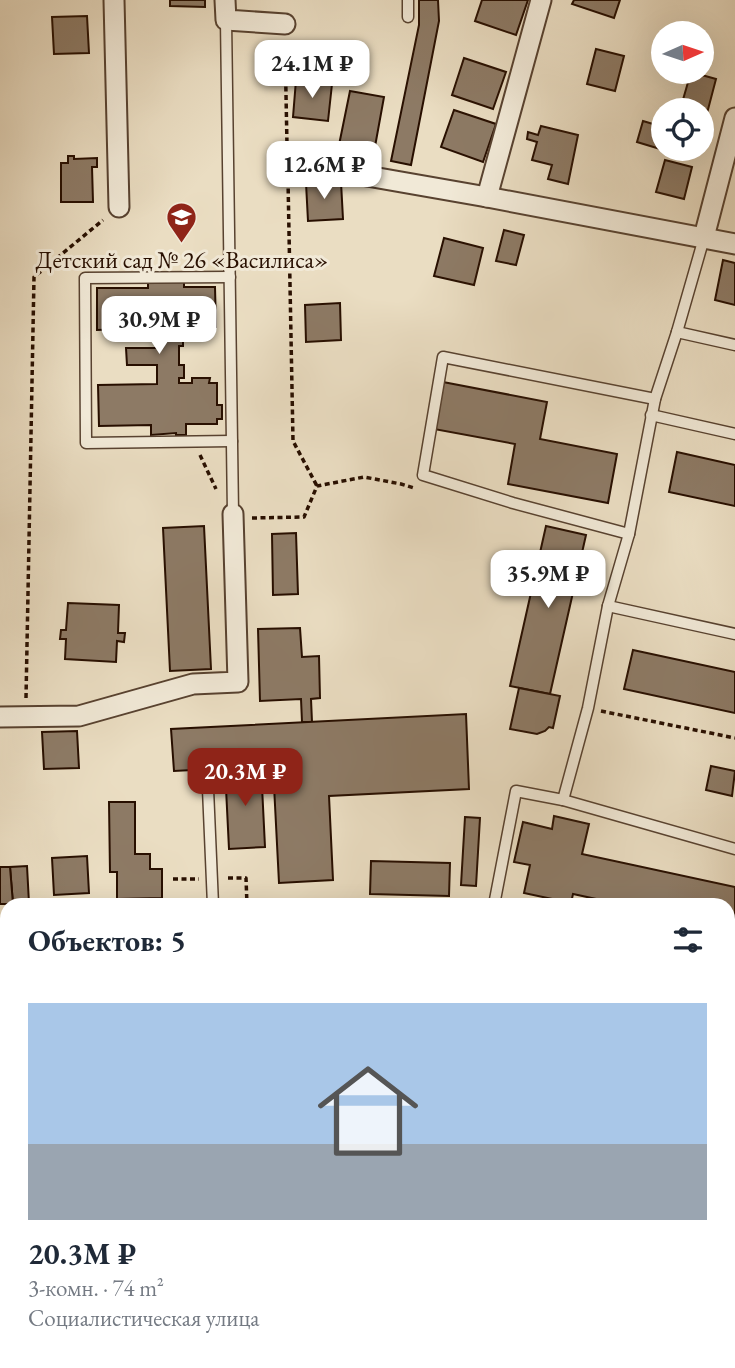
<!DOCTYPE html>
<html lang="ru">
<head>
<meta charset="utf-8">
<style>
	:root { --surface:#fff; --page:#f6f6f7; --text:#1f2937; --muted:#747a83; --accent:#8f2418 }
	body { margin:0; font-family:"EB Garamond",serif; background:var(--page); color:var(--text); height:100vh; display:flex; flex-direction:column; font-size:26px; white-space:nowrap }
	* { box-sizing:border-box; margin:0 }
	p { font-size:23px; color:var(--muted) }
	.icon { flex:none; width:38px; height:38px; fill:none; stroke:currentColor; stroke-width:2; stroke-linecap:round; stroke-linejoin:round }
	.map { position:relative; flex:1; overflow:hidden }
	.details { position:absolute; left:0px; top:898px; width:735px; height:471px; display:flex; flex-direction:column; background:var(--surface); border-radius:21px 21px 0 0; box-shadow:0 7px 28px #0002 }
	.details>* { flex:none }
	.needle { width:46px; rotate:87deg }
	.tools { position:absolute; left:651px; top:21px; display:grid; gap:14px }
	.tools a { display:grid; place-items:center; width:63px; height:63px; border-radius:50%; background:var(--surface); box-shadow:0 7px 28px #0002; font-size:35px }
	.price { position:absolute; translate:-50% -60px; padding:0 16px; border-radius:14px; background:#fff; color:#222; font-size:23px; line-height:46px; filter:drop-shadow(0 2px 4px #0008) }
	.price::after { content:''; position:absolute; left:50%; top:42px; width:21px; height:16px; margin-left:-10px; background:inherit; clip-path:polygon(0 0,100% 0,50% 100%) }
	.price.current { background:var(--accent); color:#fff }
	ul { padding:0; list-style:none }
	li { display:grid; align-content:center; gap:14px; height:371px; padding:0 28px }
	li span { display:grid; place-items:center; height:217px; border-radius:0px; color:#555 }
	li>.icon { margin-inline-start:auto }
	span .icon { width:126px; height:126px; fill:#fffc; stroke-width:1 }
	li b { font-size:30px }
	h2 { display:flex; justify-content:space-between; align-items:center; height:84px; padding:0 28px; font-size:30px }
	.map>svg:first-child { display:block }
	.building { fill:#8d7a65; stroke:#280f00; stroke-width:2 }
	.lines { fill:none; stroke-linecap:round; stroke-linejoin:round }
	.lane-casing { stroke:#584230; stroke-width:13 }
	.street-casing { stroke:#584230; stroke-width:23 }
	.secondary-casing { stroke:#280f00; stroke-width:30 }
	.path { stroke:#280f00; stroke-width:3.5; stroke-dasharray:5 3.5; stroke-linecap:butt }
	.lane { stroke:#f1e9d7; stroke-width:10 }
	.street { stroke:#f1e9d7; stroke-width:19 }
	.secondary { stroke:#f1e9d7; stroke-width:26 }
	.labels { text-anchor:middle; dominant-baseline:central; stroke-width:6; stroke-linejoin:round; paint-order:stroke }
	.poi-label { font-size:24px; fill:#280f00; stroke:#f1e9d7 }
</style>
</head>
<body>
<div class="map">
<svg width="735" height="1368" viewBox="0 0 735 1368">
	<rect width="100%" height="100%" fill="#eaddc2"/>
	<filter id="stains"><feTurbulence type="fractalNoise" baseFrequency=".00286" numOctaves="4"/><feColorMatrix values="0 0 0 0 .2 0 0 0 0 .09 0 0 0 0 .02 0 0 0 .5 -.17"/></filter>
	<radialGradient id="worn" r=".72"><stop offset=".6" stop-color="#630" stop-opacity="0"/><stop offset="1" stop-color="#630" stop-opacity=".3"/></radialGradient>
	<g class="building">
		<path d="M170,0H205V7L170,6Z"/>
		<path d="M419,0H438L439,21L411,165L391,161L419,25Z"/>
		<path d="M482,0H528L516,35L475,21Z"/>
		<path d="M574,0H620L614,18L572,4Z"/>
		<path d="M87,16L89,53L54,54L52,17Z"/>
		<path d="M596,49L624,56L615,91L587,84Z"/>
		<path d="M464,58L506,72L493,109L452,95Z"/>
		<path d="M691,72L716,79L705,121L702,120V110H680Z"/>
		<path d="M296,80L332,84L328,121L293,117Z"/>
		<path d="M350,91L384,97L374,152L339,145Z"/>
		<path d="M454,110L496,124L483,162L441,147Z"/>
		<path d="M643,121L663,127V149H671L670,152L637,142Z"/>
		<path d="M541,126L578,135L568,184L548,179L552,165L532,160L537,142L527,139L528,132L538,135Z"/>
		<path d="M68,156H74V159L97,158V167H92L93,202H61V163H68Z"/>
		<path d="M665,160L692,167L684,199L656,192Z"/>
		<path d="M341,182L343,219L308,221L306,183Z"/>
		<path d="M504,230L524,235L516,265L496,261Z"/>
		<path d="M444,238L483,248L474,285L434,276Z"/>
		<path d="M723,260L735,263V305L715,300Z"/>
		<path d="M184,276V287H215L216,327H209V332H191V328H178V333H183V346H179V365H184V378H179V383H192V378H210L209,383H217V405H222V419H217V424H186V435H176V433L151,435V425L99,426L98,385L157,384V365H127L126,348H156V328L97,330V288H148V277Z"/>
		<path d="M340,303L341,340L306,342L305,305Z"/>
		<path d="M443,382L547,402L540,439L617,454L608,503L508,484L515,444L434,429Z"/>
		<path d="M677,452L735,465V506L669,492Z"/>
		<path d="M204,526L211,669L170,671L163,528Z"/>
		<path d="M546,526L586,535L550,694L510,686Z"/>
		<path d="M296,533L298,594L273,595L272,534Z"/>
		<path d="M68,603L119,605L118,633H125L124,642L117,641L116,662L65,659L66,639H60L61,630H66Z"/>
		<path d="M300,628L302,657L319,656L320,698L311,699L312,722H302L301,699L260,701L258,629Z"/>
		<path d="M633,650L735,672V713L624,689Z"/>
		<path d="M519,688L560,696L553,728L549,727L545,731L537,734L510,729Z"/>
		<path d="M466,714L469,789L329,796L333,880L279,883L273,766L174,771L171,729Z"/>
		<path d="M77,731L79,768L44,769L42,732Z"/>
		<path d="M261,766L265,847L229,849L225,768Z"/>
		<path d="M711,766L735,771L732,796L706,790Z"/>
		<path d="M109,802H135V854H150V869H162V898L117,899V872H110Z"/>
		<path d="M554,816L589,824L582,854L735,887V928L728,927V905H624L573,894L571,903L524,893L530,865L514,862L523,822L552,829Z"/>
		<path d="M465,817L480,818L476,886L461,885Z"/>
		<path d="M87,856L89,893L54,895L52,858Z"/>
		<path d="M371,861L450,863L449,896L370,894Z"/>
		<path d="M27,866L29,903L13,904L10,867Z"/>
		<path d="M0,867H10L13,904H0Z"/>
		<path d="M0,996H7V1025H1Z"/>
		<path d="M728,1040L735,1042V1116L728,1146Z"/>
		<path d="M7,1306V1351H0V1307Z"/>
		<path d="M59,1362H111V1368H60Z"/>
		<path d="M240,1362H294L295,1368H241Z"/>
		<path d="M566,1362H594L620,1368H564Z"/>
	</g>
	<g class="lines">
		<defs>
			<g id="lane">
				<path d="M408,0V17"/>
				<path d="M226,20L233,514"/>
				<path d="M230,277L85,278L86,443L232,441"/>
				<path d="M677,332L735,345"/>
				<path d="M651,415L735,434"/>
				<path d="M629,534L513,503L423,475L443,357L655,399"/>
				<path d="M608,606L735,634"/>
				<path d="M208,789L213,905"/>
				<path d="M563,800L588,708L608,606L629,534L655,399L677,332L704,238"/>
				<path d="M494,905L516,791L563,800L735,849"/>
				<path d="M0,1144H7"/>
				<path d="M0,1274H7"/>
				<path d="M670,1362L699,1368"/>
			</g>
			<g id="street">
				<path d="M114,0L119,207"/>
				<path d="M225,0L226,20L285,24"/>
				<path d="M287,162L487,197L735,244"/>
				<path d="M487,197L541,0"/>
				<path d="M704,237L735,118"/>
				<path d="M0,717L79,716L193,684L238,682L233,514"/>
			</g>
			<g id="secondary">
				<path d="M0,947H7"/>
				<path d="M728,983L735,985"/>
				<path d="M727,1368L735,1335"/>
			</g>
		</defs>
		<use href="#lane" class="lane-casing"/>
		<use href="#street" class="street-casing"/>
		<use href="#secondary" class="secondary-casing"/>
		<g class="path">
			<path d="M285,44L287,145"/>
			<path d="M288,180L293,441L317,486"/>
			<path d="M200,455L216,489"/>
			<path d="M252,518L304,517L317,486L364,477L401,484L414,488"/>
			<path d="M26,698L34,277L103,220"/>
			<path d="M601,711L735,738"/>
			<path d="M228,878H246L247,905"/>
			<path d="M173,879H199"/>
			<path d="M123,1368L125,1362"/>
		</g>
		<use href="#lane" class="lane"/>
		<use href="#street" class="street"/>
		<use href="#secondary" class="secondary"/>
	</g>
	<defs>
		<symbol id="school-pin" viewBox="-11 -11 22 30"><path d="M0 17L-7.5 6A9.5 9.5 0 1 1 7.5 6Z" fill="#8f2418" stroke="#f1e9d7"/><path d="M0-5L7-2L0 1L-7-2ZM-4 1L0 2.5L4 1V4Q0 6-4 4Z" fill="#fff"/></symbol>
	</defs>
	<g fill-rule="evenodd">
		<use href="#school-pin" x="164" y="200" width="35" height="47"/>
	</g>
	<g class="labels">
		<g class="poi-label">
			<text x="182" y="259">Детский сад № 26 «Василиса»</text>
		</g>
	</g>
	<rect width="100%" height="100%" filter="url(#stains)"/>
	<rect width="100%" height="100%" fill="url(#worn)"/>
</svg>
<div class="tools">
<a><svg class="needle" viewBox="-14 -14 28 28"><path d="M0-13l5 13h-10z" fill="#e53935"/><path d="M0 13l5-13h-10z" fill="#747a83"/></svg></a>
<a><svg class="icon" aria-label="locate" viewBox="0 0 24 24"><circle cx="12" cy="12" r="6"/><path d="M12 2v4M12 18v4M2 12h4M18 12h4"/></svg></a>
</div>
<b class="price" style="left:312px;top:100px">24.1M ₽</b>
<b class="price" style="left:324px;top:201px">12.6M ₽</b>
<b class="price" style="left:159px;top:356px">30.9M ₽</b>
<b class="price" style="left:548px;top:610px">35.9M ₽</b>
<b class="price current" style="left:245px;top:808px">20.3M ₽</b>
<section class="details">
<h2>Объектов: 5<svg class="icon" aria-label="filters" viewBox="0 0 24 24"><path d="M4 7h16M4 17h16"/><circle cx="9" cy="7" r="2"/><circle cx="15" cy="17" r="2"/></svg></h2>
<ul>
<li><span style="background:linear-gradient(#a9c7e8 65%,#9aa5b1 0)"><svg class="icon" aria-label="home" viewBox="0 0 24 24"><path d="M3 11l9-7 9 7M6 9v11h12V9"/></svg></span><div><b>20.3M ₽</b><p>3-комн. · 74 m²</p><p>Социалистическая улица</p></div></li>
</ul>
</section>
</div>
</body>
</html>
